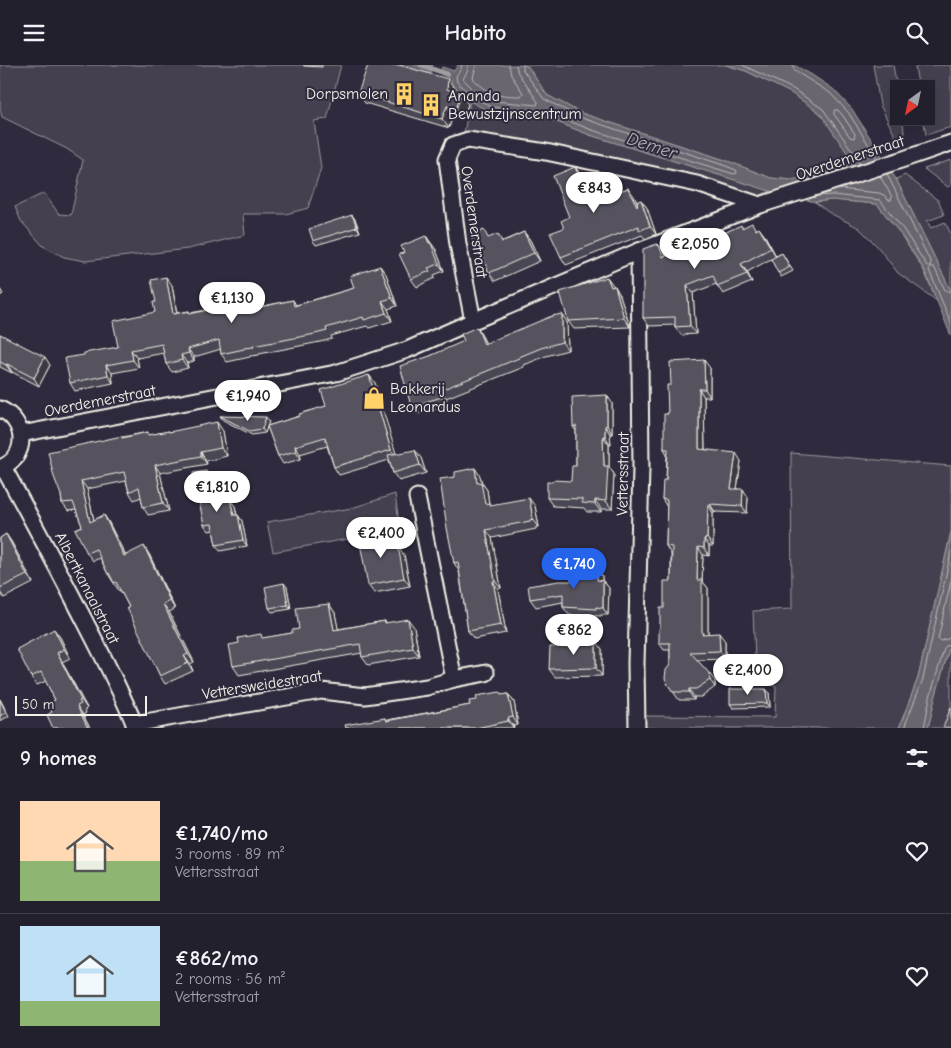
<!DOCTYPE html>
<html lang="en">
<head>
<meta charset="utf-8">
<style>
	:root { --surface:#23202e; --page:#2f2d3a; --text:#f1f3f6; --muted:#a3a3aa; --line:#403e4a; --accent:#2563eb }
	body { margin:0; font-family:"Comic Neue",sans-serif; background:var(--page); color:var(--text); height:100vh; display:flex; flex-direction:column; font-size:19px; white-space:nowrap }
	* { box-sizing:border-box; margin:0 }
	p { font-size:16px; color:var(--muted) }
	.icon { flex:none; width:28px; height:28px; fill:none; stroke:currentColor; stroke-width:2; stroke-linecap:round; stroke-linejoin:round }
	.map { position:relative; height:663px; overflow:hidden }
	.sheet { display:flex; flex-direction:column; background:var(--surface); flex:1 }
	.sheet>* { flex:none }
	.needle { width:32px; rotate:213deg }
	.tools { position:absolute; left:890px; top:15px; display:grid; gap:10px }
	.tools a { display:grid; place-items:center; width:45px; height:45px; border-radius:0px; background:var(--surface); box-shadow:0 5px 20px #0002,0 0 0 1px var(--line); font-size:25px }
	.scale { position:absolute; left:15px; bottom:12px; width:132px; box-sizing:border-box; padding-left:5px; border:2px solid #f4f1e8; border-top:0; font-size:14px; line-height:18px; white-space:nowrap; color:#f4f1e8; -webkit-text-stroke:4px #2f2a3d; paint-order:stroke }
	.price { position:absolute; translate:-50% -42px; padding:0 11px; border-radius:18px; background:#fff; color:#222; font-size:16px; line-height:32px; filter:drop-shadow(0 1px 2px #0008) }
	.price::after { content:''; position:absolute; left:50%; top:30px; width:15px; height:11px; margin-left:-8px; background:inherit; clip-path:polygon(0 0,100% 0,50% 100%) }
	.price.selected { background:var(--accent); color:#fff }
	ul { padding:0; list-style:none }
	li { display:flex; align-items:center; gap:15px; height:125px; padding:0 20px }
	li+li { border-top:1px solid var(--line) }
	li span { display:grid; place-items:center; flex:none; width:140px; height:100px; border-radius:0px; color:#555 }
	li>.icon { margin-inline-start:auto }
	span .icon { width:60px; height:60px; fill:#fffc; stroke-width:1 }
	li b { font-size:21px }
	h2 { display:flex; justify-content:space-between; align-items:center; height:60px; padding:0 20px; font-size:21px }
	header { display:flex; justify-content:space-between; align-items:center; height:65px; padding:0 20px; background:var(--surface); font-size:22px; font-weight:600 }
	.map>svg:first-child { display:block }
	.green { fill:#454050; stroke:#9c989c }
	.water { fill:#6a6670; stroke:#a19ea0 }
	.lines { fill:none; stroke-linecap:round; stroke-linejoin:round }
	.shore { stroke:#bdb9b8; stroke-width:1 }
	.stream { stroke:#a19ea0; stroke-width:5 }
	.street-casing { stroke:#f4f1e8; stroke-width:19 }
	.street { stroke:#2f2a3d; stroke-width:15 }
	.wall { fill:#4a4752; stroke:#f4f1e8 }
	.shaded-wall { fill:#3c3942; stroke:#f4f1e8 }
	.building { fill:#56525f; stroke:#f4f1e8 }
	.labels { text-anchor:middle; dominant-baseline:central; stroke-width:4; stroke-linejoin:round; paint-order:stroke }
	.poi-label { font-size:16px; fill:#f4f1e8; stroke:#2f2a3d; text-anchor:start }
	.street-label { font-size:16px; fill:#f4f1e8; stroke:#2f2a3d }
	.water-label { font-size:18px; font-style:italic; fill:#b6b2b2; stroke:#2f2a3d }
</style>
</head>
<body>
<header><svg class="icon" aria-label="menu" viewBox="0 0 24 24"><path d="M4 6h16M4 12h16M4 18h16"/></svg>Habito<svg class="icon" aria-label="search" viewBox="0 0 24 24"><circle cx="10" cy="10" r="6"/><path d="M15 15l6 6"/></svg></header>
<div class="map">
<svg width="951" height="663" viewBox="0 0 951 663">
	<rect width="100%" height="100%" fill="#2f2a3d"/>
	<filter id="ink" filterUnits="userSpaceOnUse"><feTurbulence type="fractalNoise" baseFrequency=".02" numOctaves="2"/><feDisplacementMap in="SourceGraphic" scale="10" xChannelSelector="R" yChannelSelector="G"/><feConvolveMatrix kernelMatrix="1 2 1 2 8 2 1 2 1" color-interpolation-filters="sRGB"/></filter>
	<g filter="url(#ink)">
		<g class="green">
			<path d="M0,0H341L327,54L314,56L321,103L308,143L286,149H243L245,170L188,184L85,196L64,192L43,181L21,156L15,142L44,128L59,149L71,150L83,95L67,84L2,52L0,43Z"/>
			<path d="M523,0H726L746,6L791,28L820,48L855,98L809,112L791,115L771,113L725,95L581,48L547,30L528,2Z"/>
			<path d="M873,0H893L899,34V51H902L905,74L897,75L880,40Z"/>
			<path d="M931,0H951V62L926,70L923,51H926V24H919L915,2Z"/>
			<path d="M470,36L491,47L547,53L590,70L771,126L756,132L701,114L464,68Z"/>
			<path d="M951,95V120L948,122L924,104Z"/>
			<path d="M905,110L939,136L944,150L927,156L931,163L945,157L951,169V226L896,114Z"/>
			<path d="M832,135L877,139L899,167L923,204L937,236L898,208L877,181L859,163L828,147L815,137Z"/>
			<path d="M791,388L951,401V467L918,613L899,663H643V651L775,652L776,621L756,618L753,546L792,544Z"/>
			<path d="M395,429L400,465L273,487L267,457L352,443Z"/>
			<path d="M951,577V663H928L935,633Z"/>
		</g>
		<g class="water">
			<path d="M399,0H433L429,12Z"/>
			<path d="M458,0H523L528,2L547,30L581,48L725,95L771,113L792,115L809,112L854,98L820,48L791,28L746,6L726,0H794L812,10L833,24L852,44L896,114L951,226V271L924,204L899,167L877,139L832,135L815,137L770,126L590,70L547,53L490,47L470,36L455,22L450,20L452,14L440,9L442,2L454,6Z"/>
			<path d="M951,467V577L935,633L928,663H899L918,613Z"/>
		</g>
		<g class="lines">
			<g class="shore">
				<path d="M462,0L461,4L456,11L457,17L473,32L492,42L548,48L592,65L734,109L737,108L736,105L723,100L579,52L544,34L523,5V0"/>
				<path d="M468,0V5L463,14L476,27L494,36L537,40L538,37L518,8L516,0"/>
				<path d="M476,0L473,13C486,29 502,31 521,31L523,28L511,10L509,0"/>
				<path d="M742,0L793,24L823,44L858,94L859,99"/>
				<path d="M793,0V3L795,6L830,28L848,47L877,93"/>
				<path d="M835,45H838L843,51L855,69L854,73L850,72L834,49Z"/>
				<path d="M838,124L879,128L884,130L888,135H891L892,132L880,111"/>
				<path d="M816,131L833,130L880,135L903,164L927,201H930L931,198L887,109"/>
				<path d="M951,227L945,225L934,202H930L929,205L951,258"/>
				<path d="M951,516L938,574L941,576L947,574L951,573"/>
				<path d="M904,663L923,614L951,487"/>
				<path d="M924,663L930,632L944,584L946,581L951,580"/>
			</g>
			<path class="stream" d="M421,0L447,9"/>
			<defs>
				<g id="street">
					<path d="M473,256L458,179L447,94L453,80L468,75L546,87L697,119L760,140"/>
					<path d="M0,344C27,356 29,392 0,403"/>
					<path d="M21,369L336,308L407,285L473,256L639,186L760,140L901,95L951,78"/>
					<path d="M3,402C27,445 50,489 73,533C95,576 118,618 136,663"/>
					<path d="M417,432L454,614"/>
					<path d="M134,659L321,626L365,631L427,622L454,614L486,608"/>
					<path d="M637,663L636,599L641,403L639,186"/>
				</g>
			</defs>
			<use href="#street" class="street-casing"/>
			<use href="#street" class="street"/>
		</g>
		<g class="wall">
			<path d="M303,0H322V2L304,1Z"/>
			<path d="M455,24V27L468,39L463,54L453,50L449,63L365,38L358,28Z"/>
			<path d="M575,102L581,110L587,126L603,128L621,126L628,123L637,138L641,135L647,143L656,169L645,174L642,170L566,200L561,192L564,163L569,152Z"/>
			<path d="M355,154L360,167L316,180L313,176Z"/>
			<path d="M742,163L757,164L765,171L776,191L782,188L793,206L781,212L771,194L747,207L752,217L723,229L716,219L693,228L696,269L681,270L675,262V260L649,261L643,253L657,179L658,181L659,180L664,188L666,192Z"/>
			<path d="M524,167L530,175L540,196L495,216L489,208L485,196L478,188L490,173L503,176Z"/>
			<path d="M426,171L436,185L444,206L434,210L435,213L417,222L411,214L404,188Z"/>
			<path d="M386,209L397,241L388,244L392,256L369,263L367,261L331,271L332,274L320,277L259,289V290L250,291V292L227,297L221,289V284L194,292V296L187,298L188,303L172,307L166,299L164,288L137,293L139,303L112,308L113,318L75,326L70,318L84,290L118,282L155,247L156,237L172,220L177,248L189,246L190,248L235,240L249,244L293,235L296,240L354,223Z"/>
			<path d="M613,220L620,230L630,262L574,264L568,256Z"/>
			<path d="M0,224L3,229L0,231Z"/>
			<path d="M567,257L568,285L546,291L524,300V302L446,333L448,340L417,349L411,341L430,291L482,271L486,279Z"/>
			<path d="M0,269L50,300L39,321L12,307V308L0,302Z"/>
			<path d="M710,303V332H704L705,384L741,396L737,424L748,432L747,448L715,447V448H713V481H709V491L703,490L702,516L708,523V569L725,576V594L697,595L715,616V622L702,632H694V635H679L667,618L670,600V585H664L659,578L664,543L671,516V489L666,481L667,442L662,434L666,415L667,389L664,384L671,320Z"/>
			<path d="M369,310L375,318L395,389L421,393L426,408L399,416L393,408L389,395L339,410L334,402L327,381L300,389L301,394L283,399L278,391L267,361L265,368L252,370L223,355L220,351L269,356L267,361L300,351L326,341Z"/>
			<path d="M612,338V369H610L611,380H609V402L614,409L612,444H601V447H587L584,443L553,441L547,433L571,416L576,401V366L573,362Z"/>
			<path d="M169,366L170,367L223,366L227,391L206,396L207,399L160,408L169,446L148,450L143,442L141,432L134,435L129,427L126,416L87,424L94,455L104,450L109,458L125,490L149,489L175,544L169,547L194,597L190,599L193,606L165,619L160,611L129,542L120,525L119,526L108,509L100,493L93,496L87,488L82,461L76,445L68,446L62,438L61,430L123,372L148,367L149,370Z"/>
			<path d="M206,406L210,412L216,438L230,435L235,441L237,450H238L242,456L247,481L220,486L216,480L213,465L209,466L204,460Z"/>
			<path d="M480,411L482,418L487,425L489,438L491,440L535,441L539,462H536V464L492,473L501,523L498,524L506,568L474,574L468,566L459,506L454,498L455,412Z"/>
			<path d="M6,469L12,478L33,518L4,533L0,527V473Z"/>
			<path d="M399,475L401,486L404,490L410,521L374,528L368,520Z"/>
			<path d="M597,504L602,511V516H603L609,523L608,550H601V551L569,550L563,542V537L536,542L530,534L573,516Z"/>
			<path d="M287,522L291,544L272,547L269,543Z"/>
			<path d="M329,539L335,548L338,564L385,556L386,558L414,562L419,591L368,600L362,592V588L239,610L233,601L264,573L292,568L299,564Z"/>
			<path d="M60,572L70,593L62,597L87,643L85,645L86,648L83,650L90,663H53L52,647L55,635L46,616L37,620L31,612Z"/>
			<path d="M602,584V611L555,612L549,604Z"/>
			<path d="M766,624L769,628L770,642L733,643L730,639Z"/>
			<path d="M508,629L514,637L518,660L513,661L514,663H346L385,653L387,655L470,640Z"/>
			<path d="M0,634L9,651L0,656Z"/>
		</g>
		<g class="shaded-wall">
			<path d="M448,14L455,24L453,34L447,24Z"/>
			<path d="M461,30L468,39L463,54L456,44Z"/>
			<path d="M447,41L453,50L449,63L442,54Z"/>
			<path d="M575,102L581,110L591,135L585,127Z"/>
			<path d="M628,123L634,131L643,149L637,141Z"/>
			<path d="M641,135L647,143L656,169L650,161Z"/>
			<path d="M352,150L355,154L360,167L357,162Z"/>
			<path d="M759,163L765,171L776,191L771,183Z"/>
			<path d="M524,167L530,175L540,196L534,188Z"/>
			<path d="M426,171L436,185L444,206L439,199Z"/>
			<path d="M657,179L660,183L659,180L664,188L669,200L663,192Z"/>
			<path d="M741,199L747,207L752,217L747,209Z"/>
			<path d="M380,201L386,209L397,241L392,233Z"/>
			<path d="M166,212L172,220L178,257L173,249Z"/>
			<path d="M607,212L613,220L617,231L611,222Z"/>
			<path d="M687,220L693,228L696,269L690,261Z"/>
			<path d="M615,221L620,230L630,262L624,253Z"/>
			<path d="M382,236L388,244L392,256L386,248Z"/>
			<path d="M562,249L567,257L568,285L562,277Z"/>
			<path d="M477,262L482,271L490,287L484,279Z"/>
			<path d="M188,284L194,292V296L189,288Z"/>
			<path d="M131,285L137,293L139,303L133,295Z"/>
			<path d="M181,290L187,298L188,303L182,295Z"/>
			<path d="M45,292L50,300L39,321L34,313Z"/>
			<path d="M704,295L710,303V332L705,324Z"/>
			<path d="M7,299L12,307V308L6,300Z"/>
			<path d="M106,300L112,308L113,318L108,310Z"/>
			<path d="M369,310L375,318L397,392L391,385Z"/>
			<path d="M699,324L704,332L705,391L699,384Z"/>
			<path d="M441,325L446,333L448,340L442,332Z"/>
			<path d="M607,330L612,338V369L607,360Z"/>
			<path d="M266,352L269,356L265,368L262,364Z"/>
			<path d="M217,357L223,366L227,391L221,383Z"/>
			<path d="M605,361L610,369L611,380L605,371Z"/>
			<path d="M603,371L609,380V402L614,409L612,444L606,436L604,401Z"/>
			<path d="M295,381L300,389L301,394L296,386Z"/>
			<path d="M415,385L421,393L426,408L420,400Z"/>
			<path d="M201,387L206,396L207,399L201,391Z"/>
			<path d="M736,388L741,396L736,431L731,424Z"/>
			<path d="M155,400L160,408L169,446L163,438Z"/>
			<path d="M475,403L480,411L482,418L487,425L490,446L485,439L477,418Z"/>
			<path d="M206,406L210,412L218,445L213,439Z"/>
			<path d="M81,416L87,424L96,465L90,457Z"/>
			<path d="M743,424L748,432L747,448L742,441Z"/>
			<path d="M529,433L535,441L539,462L533,454Z"/>
			<path d="M230,435L235,441L238,457L234,450Z"/>
			<path d="M595,435L601,444V447L595,439Z"/>
			<path d="M710,439L715,447V448L710,440Z"/>
			<path d="M708,440L713,448V481L707,473Z"/>
			<path d="M104,450L109,458L130,499L124,491Z"/>
			<path d="M238,450L242,456L247,481L243,475Z"/>
			<path d="M486,465L492,473L501,523L495,516Z"/>
			<path d="M393,467L399,475L401,486L404,490L410,521L404,513L396,482Z"/>
			<path d="M6,469L12,478L33,518L27,510Z"/>
			<path d="M704,474L709,481V491L704,483Z"/>
			<path d="M144,481L149,489L175,544L170,536Z"/>
			<path d="M698,482L703,490L702,516L708,523V577L702,569L697,515Z"/>
			<path d="M597,504L602,511V523L597,515Z"/>
			<path d="M493,516L498,524L506,568L501,560Z"/>
			<path d="M603,516L609,523L608,550L603,543Z"/>
			<path d="M284,518L287,522L291,544L288,540Z"/>
			<path d="M163,539L169,547L194,597L188,589Z"/>
			<path d="M329,539L335,548L340,573L334,565Z"/>
			<path d="M408,554L414,562L419,591L413,583Z"/>
			<path d="M54,564L60,572L70,593L64,584Z"/>
			<path d="M719,568L725,576V594L720,586Z"/>
			<path d="M596,576L602,584V611L596,603Z"/>
			<path d="M57,588L62,597L87,643L81,635Z"/>
			<path d="M184,591L190,599L193,606L188,598Z"/>
			<path d="M709,608L715,616V622L710,615Z"/>
			<path d="M689,624L694,632V635L689,627Z"/>
			<path d="M766,624L769,628L770,642L767,638Z"/>
			<path d="M508,629L514,637L518,660L513,652Z"/>
			<path d="M77,641L83,650L90,663H88Z"/>
			<path d="M508,653L513,661L514,663L508,656Z"/>
		</g>
		<g class="building">
			<path d="M368,0H399L448,14L447,24L461,30L456,44L447,41L442,54L358,28Z"/>
			<path d="M575,102L585,127L599,122L601,129L619,123L620,126L628,123L637,141L638,136L641,135L650,161L639,166V161L561,192L550,168L564,163L561,156L569,152L553,111Z"/>
			<path d="M352,150L357,162L313,176L309,164Z"/>
			<path d="M752,158L756,165L759,163L771,183L741,199L747,209L717,221L713,210L687,220L690,261L675,262V252L643,253V184L657,179L658,181L659,180L663,192L701,179L741,160L742,163Z"/>
			<path d="M484,165L488,173L498,169L502,177L524,167L534,188L489,208L481,187L478,188L471,171Z"/>
			<path d="M426,171L429,178H431L439,199L428,203L430,206L411,214L399,189L404,188L401,181Z"/>
			<path d="M782,188L790,202L778,208L771,194Z"/>
			<path d="M380,201L392,233L382,236L386,248L364,255L363,252L326,263L327,266L315,269L253,281L254,282L244,283V284L221,289L219,275L188,284L189,288L181,290L182,295L166,299L162,279L131,285L133,295L106,300L108,310L70,318L65,293L84,290V288L118,282L113,256L155,247L153,237H156L151,215L166,212L173,249L189,246V249L235,239V240L245,238L246,245L293,235L294,241L354,223L350,211Z"/>
			<path d="M607,212L611,222L615,221L624,253L568,256L560,227Z"/>
			<path d="M562,249V277L541,283L519,292V293L441,325L442,332L411,341L400,301L430,291L464,276L461,269L477,262L484,279L552,251Z"/>
			<path d="M0,269L45,292L34,313L7,299L6,300L0,297Z"/>
			<path d="M704,295L705,324H699V384L736,388L731,424H743L742,441L710,439V440H708L707,473L704,474V483L698,482L697,515H702V569L719,568L720,586L690,587L709,608L710,615L696,624H689V627H673L667,618L665,613L666,605L670,600V578H659V564H660V543H664V516H671L672,482L666,481L667,435L662,434L663,415H666L668,384H664V349H668L667,320H671L670,297Z"/>
			<path d="M369,310L391,385L334,402L325,372L295,381L296,386L278,391L267,361L300,351L299,349L326,341L321,325Z"/>
			<path d="M607,330V360L605,361V371H603L604,401H608L606,436L595,435V439L582,438V434L547,433V417H552L553,415L571,416L572,401H576V361L573,362L572,332Z"/>
			<path d="M220,351L266,352L262,364L249,366Z"/>
			<path d="M217,357L221,383L201,387V391L155,400L163,438L143,442L139,422L129,427L124,407L81,416L90,457L104,450L124,491L144,481L170,536L163,539L188,589L184,591L188,598L160,611L127,543L129,542L116,517L114,518L109,508L108,509L96,484L87,488L75,464L82,461L73,437L62,438L61,430L54,412L48,387L122,371V373L148,367V370L169,366V367Z"/>
			<path d="M415,385L420,400L393,408L388,390L405,387Z"/>
			<path d="M475,403L477,418L481,417L485,439L489,438L490,440L529,433L533,454L530,455V456L486,465L495,516H493L501,560L468,566L458,497L454,498L447,463L440,414L455,412V407Z"/>
			<path d="M206,406L213,439L230,435L234,450H238L243,475L216,480L212,459L204,460L193,408Z"/>
			<path d="M393,467L396,482L398,481L404,513L368,520L359,473Z"/>
			<path d="M6,469L27,510L0,523V473Z"/>
			<path d="M573,504H597V515L603,516V543L596,542V544L563,542V529L530,534L528,521L559,516H573Z"/>
			<path d="M284,518L288,540L269,543L265,522Z"/>
			<path d="M329,539L334,565L385,556V558L408,554L413,583L362,592L360,579L233,601L229,580L239,578L238,573L261,569L262,573L292,568V565L299,564L296,543Z"/>
			<path d="M54,564L64,584L57,588L81,635L79,636L81,639L77,641L88,663H53L47,650L52,647L48,639L55,635L41,607L31,612L17,584Z"/>
			<path d="M570,575L596,576V603L549,604L550,582L570,581Z"/>
			<path d="M730,624H766L767,638L730,639Z"/>
			<path d="M500,627L501,630L508,629L513,652L508,653V656L476,663H346L345,660L385,653L386,656L470,640L469,636L477,635L476,631Z"/>
			<path d="M0,635L6,647L0,651Z"/>
			<path d="M951,642V663H943Z"/>
		</g>
	</g>
	<defs>
		<symbol id="building-bare" viewBox="-9 -9 18 18"><path d="M-4-6H4V6H1V3H-1V6H-4ZM-2.5-4.3h1.7v1.8h-1.7ZM.8-4.3h1.7v1.8H.8ZM-2.5-1h1.7V.8h-1.7ZM.8-1h1.7V.8H.8Z" fill="#ffd166" stroke="#2f2a3d" stroke-width="2.5" paint-order="stroke"/></symbol>
		<symbol id="shop-bare" viewBox="-9 -9 18 18"><path d="M-5-2.5h2.3a2.7 3.5 0 0 1 5.4 0H5L5.5 6h-11ZM-1.5-2.5h3a1.5 2.3 0 0 0-3 0Z" fill="#ffd166" stroke="#2f2a3d" stroke-width="2.5" paint-order="stroke"/></symbol>
	</defs>
	<g fill-rule="evenodd">
		<use href="#building-bare" x="388" y="13" width="32" height="32"/>
		<use href="#building-bare" x="415" y="24" width="32" height="32"/>
		<use href="#shop-bare" x="358" y="317" width="32" height="32"/>
	</g>
	<g class="labels">
		<g class="poi-label">
			<text x="388" y="29" text-anchor="end">Dorpsmolen</text>
			<text x="448" y="31">Ananda<tspan x="448" dy="18">Bewustzijnscentrum</tspan></text>
			<text x="390" y="324">Bakkerij<tspan x="390" dy="18">Leonardus</tspan></text>
		</g>
		<g class="street-label">
			<text transform="translate(850 93) rotate(-18)">Overdemerstraat</text>
			<text transform="translate(474 157) rotate(82)">Overdemerstraat</text>
			<text transform="translate(100 336) rotate(-11)">Overdemerstraat</text>
			<text transform="translate(623 409) rotate(-89)">Vettersstraat</text>
			<text transform="translate(87 523) rotate(63)">Albertkanaalstraat</text>
			<text transform="translate(262 620) rotate(-9)">Vettersweidestraat</text>
		</g>
		<g class="water-label">
			<text transform="translate(652 81) rotate(18)">Demer</text>
		</g>
	</g>
</svg>
<div class="tools">
<a><svg class="needle" viewBox="-14 -14 28 28"><path d="M0-13l5 13h-10z" fill="#e53935"/><path d="M0 13l5-13h-10z" fill="#a3a3aa"/></svg></a>
</div>
<div class="scale">50 m</div>
<b class="price" style="left:594px;top:149px">€843</b>
<b class="price" style="left:695px;top:205px">€2,050</b>
<b class="price" style="left:232px;top:259px">€1,130</b>
<b class="price" style="left:248px;top:357px">€1,940</b>
<b class="price" style="left:217px;top:448px">€1,810</b>
<b class="price" style="left:381px;top:494px">€2,400</b>
<b class="price selected" style="left:574px;top:525px">€1,740</b>
<b class="price" style="left:574px;top:591px">€862</b>
<b class="price" style="left:748px;top:631px">€2,400</b>
</div>
<section class="sheet">
<h2>9 homes<svg class="icon" aria-label="filters" viewBox="0 0 24 24"><path d="M4 7h16M4 17h16"/><circle cx="9" cy="7" r="2"/><circle cx="15" cy="17" r="2"/></svg></h2>
<ul>
<li><span style="background:linear-gradient(#ffd9b3 60%,#8fb573 0)"><svg class="icon" aria-label="home" viewBox="0 0 24 24"><path d="M3 11l9-7 9 7M6 9v11h12V9"/></svg></span><div><b>€1,740/mo</b><p>3 rooms · 89 m²</p><p>Vettersstraat</p></div><svg class="icon" aria-label="heart" viewBox="0 0 24 24"><path d="M12 20l-8-8c-3-5 5-10 8-4 3-6 11-1 8 4z"/></svg></li>
<li><span style="background:linear-gradient(#bfe0f5 75%,#8fb573 0)"><svg class="icon" aria-label="home" viewBox="0 0 24 24"><path d="M3 11l9-7 9 7M6 9v11h12V9"/></svg></span><div><b>€862/mo</b><p>2 rooms · 56 m²</p><p>Vettersstraat</p></div><svg class="icon" aria-label="heart" viewBox="0 0 24 24"><path d="M12 20l-8-8c-3-5 5-10 8-4 3-6 11-1 8 4z"/></svg></li>
</ul>
</section>
</body>
</html>
